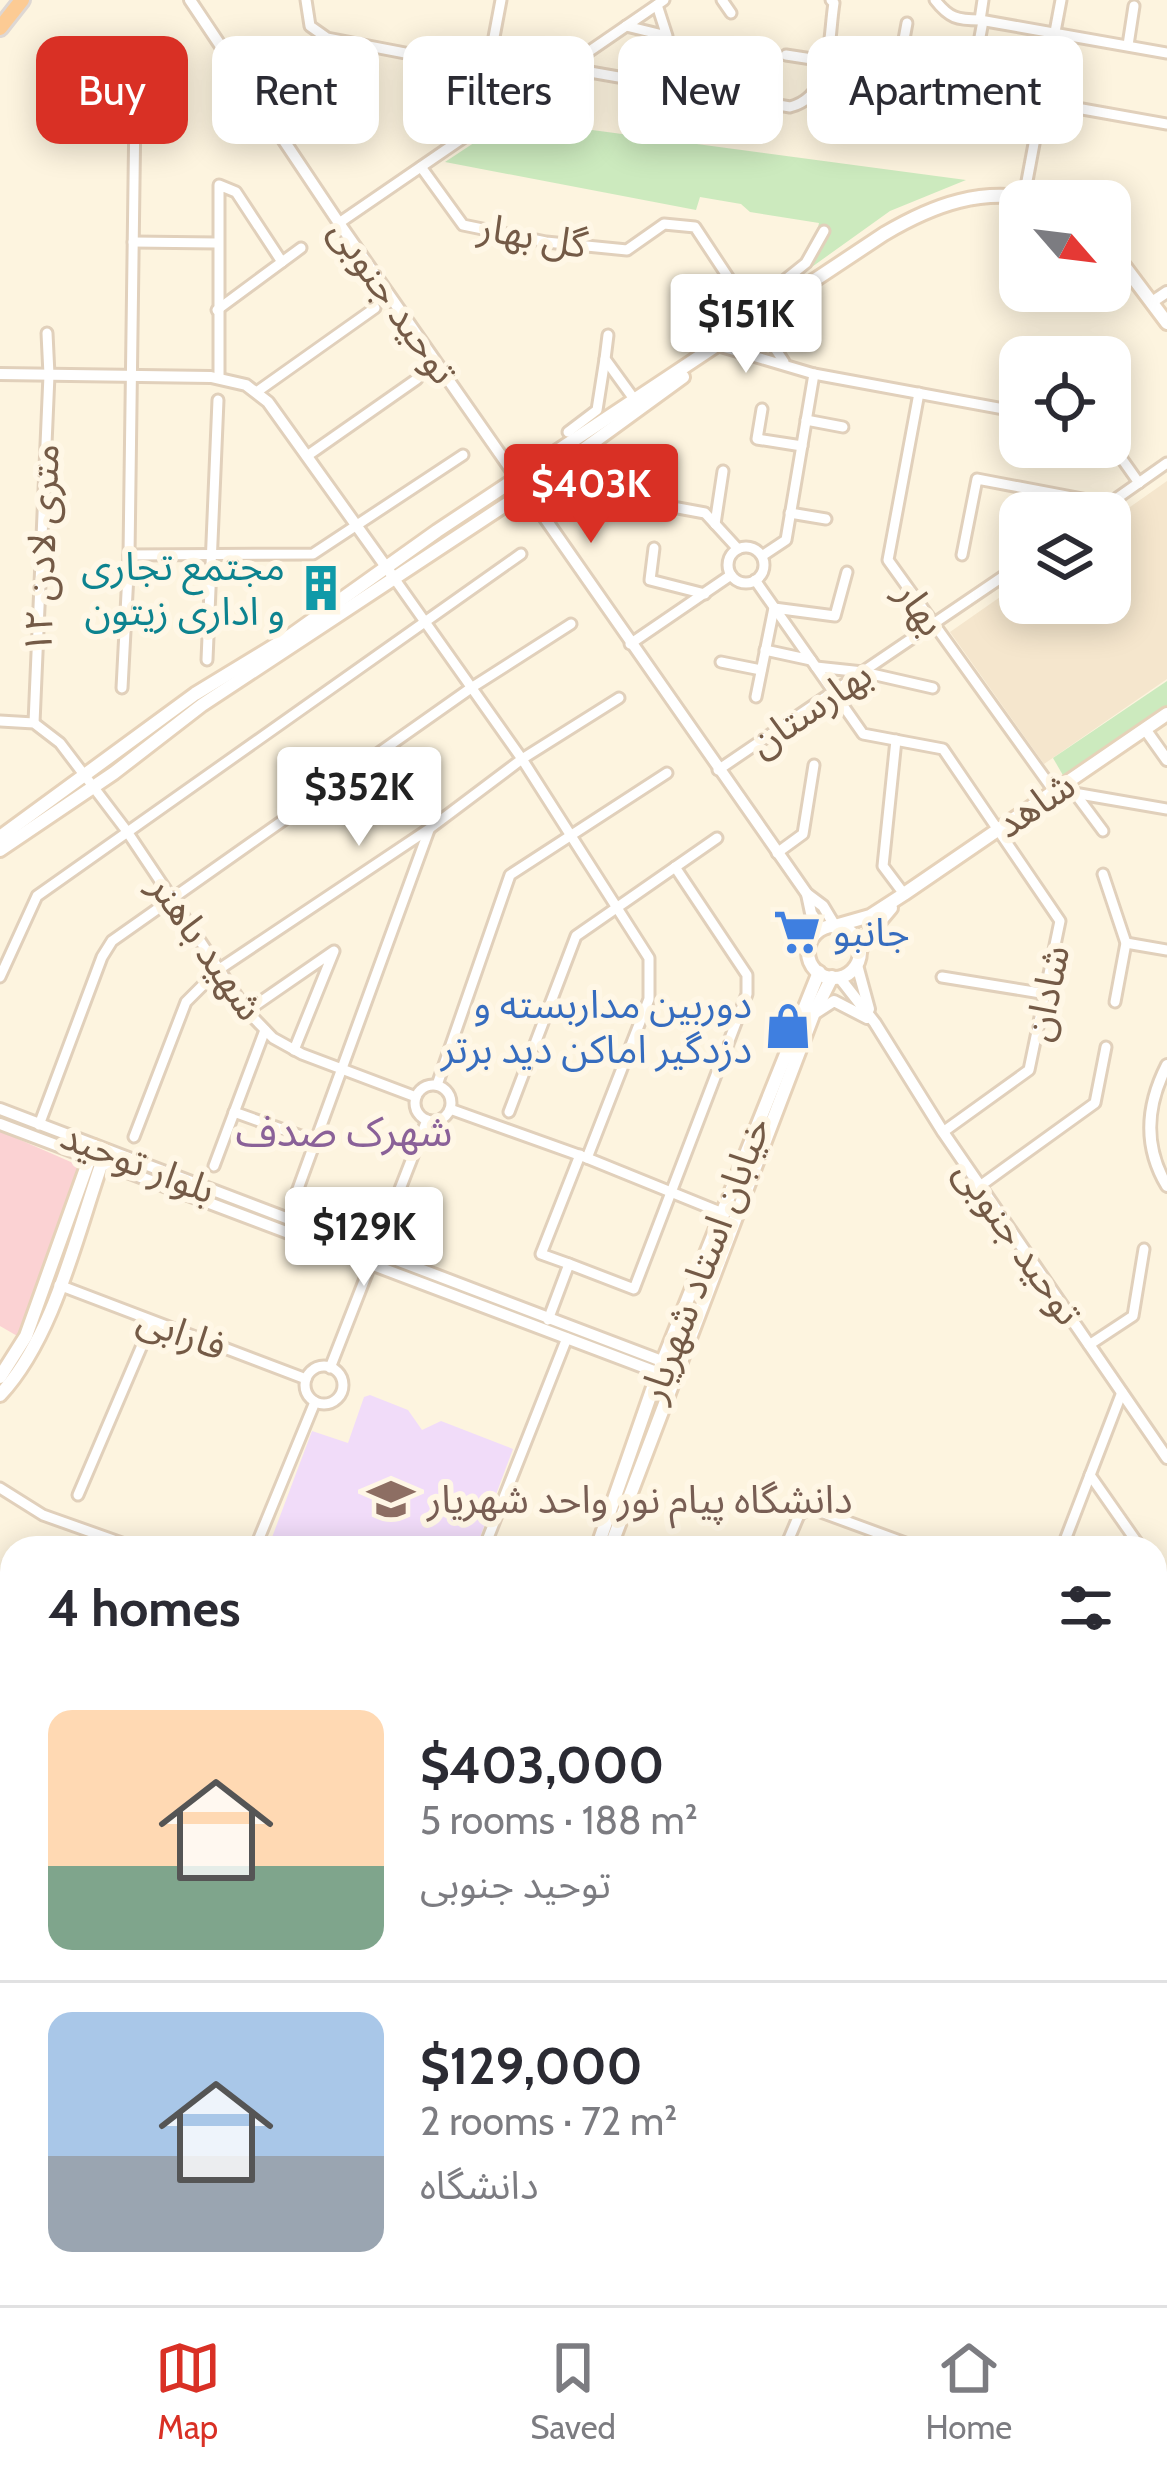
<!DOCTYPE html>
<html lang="en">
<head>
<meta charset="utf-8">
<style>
	:root { --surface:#fff; --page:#f2f2f3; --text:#2b2b33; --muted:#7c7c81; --line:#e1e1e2; --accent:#d93025 }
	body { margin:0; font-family:Cabin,"Noto Sans Arabic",sans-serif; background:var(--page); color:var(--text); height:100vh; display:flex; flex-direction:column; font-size:45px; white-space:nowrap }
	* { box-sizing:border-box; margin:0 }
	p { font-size:39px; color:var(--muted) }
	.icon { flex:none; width:66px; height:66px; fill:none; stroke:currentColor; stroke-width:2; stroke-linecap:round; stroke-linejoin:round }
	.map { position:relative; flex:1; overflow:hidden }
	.sheet { position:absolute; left:0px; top:1536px; width:1167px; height:771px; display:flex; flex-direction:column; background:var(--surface); border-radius:36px 36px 0 0; box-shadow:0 6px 30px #0003 }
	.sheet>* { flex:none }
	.top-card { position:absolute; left:36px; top:36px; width:1095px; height:108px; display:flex; gap:24px }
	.needle { width:78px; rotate:118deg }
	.controls { position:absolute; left:999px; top:180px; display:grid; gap:24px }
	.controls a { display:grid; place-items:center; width:132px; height:132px; border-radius:24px; background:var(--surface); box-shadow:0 6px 30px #0003; font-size:60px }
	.price { position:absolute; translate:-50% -102px; padding:0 27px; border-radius:12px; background:#fff; color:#222; font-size:39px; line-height:78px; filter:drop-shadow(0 3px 6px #0008) }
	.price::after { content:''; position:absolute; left:50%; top:72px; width:36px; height:27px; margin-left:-18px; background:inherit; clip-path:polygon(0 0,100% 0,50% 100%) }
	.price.selected { background:var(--accent); color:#fff }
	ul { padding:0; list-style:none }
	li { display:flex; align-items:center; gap:36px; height:300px; padding:0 48px }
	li+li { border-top:3px solid var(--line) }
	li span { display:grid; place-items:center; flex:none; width:336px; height:240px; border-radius:24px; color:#555 }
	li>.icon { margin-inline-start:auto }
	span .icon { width:144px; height:144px; fill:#fffc; stroke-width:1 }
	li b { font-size:51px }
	h2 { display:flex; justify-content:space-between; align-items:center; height:144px; padding:0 48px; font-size:51px }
	.chip { padding:0 42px; border-radius:24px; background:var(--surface); box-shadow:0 6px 30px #0003; font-size:42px; line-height:108px }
	.chip.selected { background:var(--accent); color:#fff }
	.tabs { display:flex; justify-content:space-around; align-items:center; height:168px; border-top:3px solid var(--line); background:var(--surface); font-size:33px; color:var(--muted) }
	.tabs a { display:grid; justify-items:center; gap:6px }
	.tabs .selected { color:var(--accent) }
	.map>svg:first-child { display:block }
	.residential { fill:#f5e6cd }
	.industrial { fill:#ebe4db }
	.education { fill:#f1dcf9 }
	.medical { fill:#fbd2d3 }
	.green { fill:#cceabe }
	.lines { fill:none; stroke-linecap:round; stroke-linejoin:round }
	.minor-casing { stroke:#e1d0bb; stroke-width:15 }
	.tertiary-casing { stroke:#e1d0bb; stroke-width:16 }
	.secondary-casing { stroke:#e6d2b9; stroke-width:18 }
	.primary-casing { stroke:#ded7d3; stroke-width:20 }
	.trunk-casing { stroke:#ded7d3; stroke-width:20 }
	.minor { stroke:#fff; stroke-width:9 }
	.tertiary { stroke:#fff; stroke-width:10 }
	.secondary { stroke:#fff; stroke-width:12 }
	.primary { stroke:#fee094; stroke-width:14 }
	.trunk { stroke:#fccb94; stroke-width:14 }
	.labels { text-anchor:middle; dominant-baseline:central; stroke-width:12; stroke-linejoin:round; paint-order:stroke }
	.street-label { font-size:39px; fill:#745a46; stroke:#fff7e6 }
	.culture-label { font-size:39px; fill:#0d838f; stroke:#fff7e6; text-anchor:end }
	.shop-label { font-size:39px; fill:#366cbe; stroke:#fff7e6; text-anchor:start }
	.education-label { font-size:39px; fill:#785e54; stroke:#fff7e6; text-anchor:start }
	.neighbourhood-label { font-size:42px; fill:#8a6198; stroke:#fff7e6 }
</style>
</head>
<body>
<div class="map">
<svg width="1167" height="2305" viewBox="0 0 1167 2305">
	<rect width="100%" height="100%" fill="#fdf4df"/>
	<path class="residential" d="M1167,481V679L1044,764L950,632L1020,583V603H1110V521Z"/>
	<path class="industrial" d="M780,2295H871L900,2305H777Z"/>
	<path class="education" d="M370,1395L408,1410L422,1430L441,1421L513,1449L476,1548H268L312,1431L348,1443L364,1397Z"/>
	<path class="medical" d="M0,1131L80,1166L19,1337L0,1326Z"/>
	<g class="green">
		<path d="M510,119L966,180L890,211L809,269L819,223L750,212L741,204L700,197L696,210L445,162Z"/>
		<path d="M1167,681V706L1064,777L1053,758Z"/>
		<path d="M0,2044L12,2049V2265L0,2261Z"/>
		<path d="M333,2295H698L688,2305H329Z"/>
	</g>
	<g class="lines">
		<defs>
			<g id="minor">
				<path d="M306,0L310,26L327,38L530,77L538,85"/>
				<path d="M722,0L731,13"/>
				<path d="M935,0C949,18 957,20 980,20L1167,53"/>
				<path d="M980,20L983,0"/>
				<path d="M626,26L667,36L657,5"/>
				<path d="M1128,45L1134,6"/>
				<path d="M786,55L825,61"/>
				<path d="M574,61L590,72L790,107C833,96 828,40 834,3L831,0"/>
				<path d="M488,69L501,0"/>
				<path d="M823,78L968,101L983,21"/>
				<path d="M895,88L907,23"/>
				<path d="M700,92L707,52"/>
				<path d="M1043,102L1167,124"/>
				<path d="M421,167L463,225L546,242L627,250L664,224L695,227L784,362"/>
				<path d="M1024,197L1061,0"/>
				<path d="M339,223L664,0"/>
				<path d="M133,242L217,243"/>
				<path d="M750,308L806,263L824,231"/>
				<path d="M217,310L301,248"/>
				<path d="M608,335L605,359L634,399"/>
				<path d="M719,346L814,374L1020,412"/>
				<path d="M219,378V185L236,192L282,262"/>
				<path d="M258,391L375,308"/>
				<path d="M919,393L888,560L1054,791"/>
				<path d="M762,409L757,439L802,446"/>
				<path d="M806,420L843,427"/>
				<path d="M568,432L597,410L605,359"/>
				<path d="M1110,442L1139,483"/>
				<path d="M307,456L417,379"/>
				<path d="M646,474L640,501L705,513L738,549"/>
				<path d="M790,513L826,519"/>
				<path d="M1096,513L1167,463"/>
				<path d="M715,524L723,471"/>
				<circle cx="746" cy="565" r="18"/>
				<path d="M654,548L650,580L705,594"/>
				<path d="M129,555L313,554L463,455"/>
				<path d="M962,555L977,479L1109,504"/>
				<path d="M762,556L786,540L814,374"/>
				<path d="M394,578L522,759L649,958V999L587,1158"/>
				<path d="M755,580L863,734L943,749L1060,921L1029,1070L943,1132"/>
				<path d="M630,644L731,575"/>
				<path d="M765,650L811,660"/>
				<path d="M207,660L218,400"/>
				<path d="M721,662L761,670"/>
				<path d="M816,667L863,672L933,688"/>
				<path d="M122,688L129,555L135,109"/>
				<path d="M756,697L774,608L835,616L847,572"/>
				<path d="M0,721L34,723L60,743L126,830L247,1011L273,1038L302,1054L416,1097"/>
				<path d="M34,723L49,375L47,333"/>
				<path d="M896,740L883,866L904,894"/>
				<path d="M718,770L1020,565"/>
				<path d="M1074,792L1103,831"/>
				<path d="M1074,793L1167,809"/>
				<path d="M777,853L803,834L814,765"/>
				<path d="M1103,874L1126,943L1115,1002"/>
				<path d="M1126,943L1167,950"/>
				<path d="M0,977L37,896L521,554"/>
				<path d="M942,977L1047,994"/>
				<path d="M247,1011L334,951L294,1050"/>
				<path d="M437,1085L510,875L667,773"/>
				<circle cx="433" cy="1103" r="18"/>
				<path d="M450,1109L587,1158L725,1214"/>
				<path d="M234,1112L315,1141"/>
				<path d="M509,1112L576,936L717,838"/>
				<path d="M39,1125L102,957L112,941L471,688L571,624"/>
				<path d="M134,1137L186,1002L218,970L429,829L522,759L619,698"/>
				<path d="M214,1166L265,1030"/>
				<path d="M980,1186L1095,1103L1106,1047"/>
				<path d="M295,1197L429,830"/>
				<path d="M569,1264L541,1254L580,1155"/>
				<path d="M59,1285L306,1379"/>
				<path d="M548,1320L569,1264L634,1289L747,994V975L675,867"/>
				<path d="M1089,1345L1133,1316L1144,1249"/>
				<circle cx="324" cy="1385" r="19"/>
				<path d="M330,1368L427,1120"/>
				<path d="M1090,1475L1141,1548"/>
				<path d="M0,1488L43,1515L136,1548"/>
				<path d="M78,1495L152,1322"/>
				<path d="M255,1548L315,1402"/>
				<path d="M484,1548L567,1338"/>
				<path d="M785,1548L799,1515L810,1508L919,1548"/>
				<path d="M1062,1548L1122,1392"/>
				<path d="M1155,1568L1167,1586"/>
				<path d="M1160,1781L1167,1761"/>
				<path d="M1155,1811L1167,1815"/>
				<path d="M1155,1967L1167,1935"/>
				<path d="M1155,2176L1167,2181"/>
				<path d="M1167,2253V2279"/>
				<path d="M314,2305L317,2295"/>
			</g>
			<g id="tertiary">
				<path d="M190,0L339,223L807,894L823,906L835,926"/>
				<path d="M1152,302L1167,292"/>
				<path d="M0,374L211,377L246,385L268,402L394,578"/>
				<path d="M1145,729L1167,760"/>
				<path d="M807,894L811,913L822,929"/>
				<path d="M857,965L869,1009"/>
				<path d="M839,977L875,1023L943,1132L1167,1458"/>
				<path d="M817,1012L834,1001L867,1018"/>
				<path d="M1167,1065C1146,1106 1143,1146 1167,1186"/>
				<path d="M0,1109L680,1368"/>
				<path d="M0,1124L675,1379"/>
			</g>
			<g id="secondary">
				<path d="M1110,247L1167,323"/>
				<path d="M0,837L195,694L287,638L437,531L884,234C933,205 983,186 1041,201"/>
				<path d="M0,850L114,773L202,705L525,492L683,377"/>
				<path d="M835,926L870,916L904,894L1167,714"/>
				<circle cx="834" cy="952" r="26"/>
				<path d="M861,949L865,939L891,908"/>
				<path d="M0,1377L26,1336L94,1146"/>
				<path d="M0,1395C56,1335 78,1227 106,1151"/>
				<path d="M597,1548L658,1373L819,972"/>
				<path d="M610,1548L813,1015L832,977"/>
				<path d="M0,1838H12"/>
				<path d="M0,1851L12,1852"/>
			</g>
			<g id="primary">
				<path d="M0,1922L12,1927"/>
				<path d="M0,1943L12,1948"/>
				<path d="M923,2295L949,2305"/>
				<path d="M984,2295L1012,2305"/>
			</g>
			<path id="trunk" d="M0,28L22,0"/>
		</defs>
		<use href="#minor" class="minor-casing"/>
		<use href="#tertiary" class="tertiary-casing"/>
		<use href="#secondary" class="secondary-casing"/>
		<use href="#primary" class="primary-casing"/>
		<use href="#trunk" class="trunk-casing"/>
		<use href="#minor" class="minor"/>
		<use href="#tertiary" class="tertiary"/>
		<use href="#secondary" class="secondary"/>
		<use href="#primary" class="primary"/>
		<use href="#trunk" class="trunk"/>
	</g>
	<defs>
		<symbol id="building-bare" viewBox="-9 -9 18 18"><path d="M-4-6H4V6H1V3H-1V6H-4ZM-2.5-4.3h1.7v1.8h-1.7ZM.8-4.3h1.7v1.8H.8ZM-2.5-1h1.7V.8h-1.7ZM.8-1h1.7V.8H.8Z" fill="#0f9aa8" stroke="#fff7e6" stroke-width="2.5" paint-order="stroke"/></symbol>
		<symbol id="supermarket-bare" viewBox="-9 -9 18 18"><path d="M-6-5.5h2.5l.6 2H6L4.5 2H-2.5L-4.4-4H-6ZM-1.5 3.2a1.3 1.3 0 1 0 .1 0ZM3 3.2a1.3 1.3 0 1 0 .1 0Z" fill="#3f7fe0" stroke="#fff7e6" stroke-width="2.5" paint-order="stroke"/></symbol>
		<symbol id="shop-bare" viewBox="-9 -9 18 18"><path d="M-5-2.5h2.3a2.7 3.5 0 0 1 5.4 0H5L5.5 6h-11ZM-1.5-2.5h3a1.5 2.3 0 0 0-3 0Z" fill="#3f7fe0" stroke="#fff7e6" stroke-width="2.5" paint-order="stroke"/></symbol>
		<symbol id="university-bare" viewBox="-9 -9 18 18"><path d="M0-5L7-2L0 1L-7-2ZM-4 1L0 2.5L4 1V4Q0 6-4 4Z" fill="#8d6e63" stroke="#fff7e6" stroke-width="2.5" paint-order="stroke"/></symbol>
	</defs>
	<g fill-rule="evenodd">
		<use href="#building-bare" x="288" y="555" width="66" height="66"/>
		<use href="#supermarket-bare" x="764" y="899" width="66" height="66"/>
		<use href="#shop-bare" x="755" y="993" width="66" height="66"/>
		<use href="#university-bare" x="358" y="1466" width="66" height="66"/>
	</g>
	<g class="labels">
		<g class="street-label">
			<text transform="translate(533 235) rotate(10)">گل بهار</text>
			<text transform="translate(394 301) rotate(55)">توحید جنوبی</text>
			<text transform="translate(41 549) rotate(-88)">۱۲ متری لادن</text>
			<text transform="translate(921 608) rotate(56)">بهار</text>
			<text transform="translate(810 708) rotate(-34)">بهارستان</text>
			<text transform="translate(1035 804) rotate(-34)">شاهد</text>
			<text transform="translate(207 947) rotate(55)">شهید باهنر</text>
			<text transform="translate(1046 993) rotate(-78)">شادان</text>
			<text transform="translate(138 1162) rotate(21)">بلوار توحید</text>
			<text transform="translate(1019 1242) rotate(55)">توحید جنوبی</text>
			<text transform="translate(704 1259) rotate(-69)">خیابان استاد شهریار</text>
			<text transform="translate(182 1332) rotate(20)">فارابی</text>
		</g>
		<g class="culture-label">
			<text x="285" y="566">مجتمع تجاری<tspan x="285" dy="45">و اداری زیتون</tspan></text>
		</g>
		<g class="shop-label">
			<text x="833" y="932">جانبو</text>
			<text x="752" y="1004" text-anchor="end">دوربین مداربسته و<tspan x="752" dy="45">دزدگیر اماکن دید برتر</tspan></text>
		</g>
		<g class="education-label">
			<text x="427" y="1499">دانشگاه پیام نور واحد شهریار</text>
		</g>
		<g class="neighbourhood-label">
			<text x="344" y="1131">شهرک صدف</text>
		</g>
	</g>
</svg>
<div class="controls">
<a><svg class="needle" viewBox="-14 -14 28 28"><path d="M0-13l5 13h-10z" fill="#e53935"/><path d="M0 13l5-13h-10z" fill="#7c7c81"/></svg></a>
<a><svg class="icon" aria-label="locate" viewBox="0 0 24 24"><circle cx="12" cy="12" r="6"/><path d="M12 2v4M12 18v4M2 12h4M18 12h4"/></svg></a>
<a><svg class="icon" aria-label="layers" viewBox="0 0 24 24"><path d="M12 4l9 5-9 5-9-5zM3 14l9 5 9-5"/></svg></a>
</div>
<b class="price" style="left:746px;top:376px">$151K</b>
<b class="price selected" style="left:591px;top:546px">$403K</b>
<b class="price" style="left:359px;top:849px">$352K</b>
<b class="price" style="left:364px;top:1289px">$129K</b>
<div class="top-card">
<a class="chip selected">Buy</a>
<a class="chip">Rent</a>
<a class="chip">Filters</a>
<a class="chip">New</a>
<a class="chip">Apartment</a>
</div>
<section class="sheet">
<h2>4 homes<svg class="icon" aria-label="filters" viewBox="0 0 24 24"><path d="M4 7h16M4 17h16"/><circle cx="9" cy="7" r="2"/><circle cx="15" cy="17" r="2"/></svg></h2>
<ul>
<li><span style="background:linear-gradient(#ffd9b3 65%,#7fa58c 0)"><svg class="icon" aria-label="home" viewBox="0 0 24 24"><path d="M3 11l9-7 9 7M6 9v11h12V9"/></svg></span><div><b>$403,000</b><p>5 rooms · 188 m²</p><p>توحید جنوبی</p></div></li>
<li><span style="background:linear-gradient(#a9c7e8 60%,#9aa5b1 0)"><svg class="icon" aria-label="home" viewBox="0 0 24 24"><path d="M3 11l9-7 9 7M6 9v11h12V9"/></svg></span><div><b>$129,000</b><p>2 rooms · 72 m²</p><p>دانشگاه</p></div></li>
</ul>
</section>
</div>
<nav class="tabs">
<a class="selected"><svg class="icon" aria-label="map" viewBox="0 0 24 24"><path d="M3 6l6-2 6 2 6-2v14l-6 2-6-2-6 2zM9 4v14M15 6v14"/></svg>Map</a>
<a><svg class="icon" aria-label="saved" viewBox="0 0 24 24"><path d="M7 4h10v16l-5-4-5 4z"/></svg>Saved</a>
<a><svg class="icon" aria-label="home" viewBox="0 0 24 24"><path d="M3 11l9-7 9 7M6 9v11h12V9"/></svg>Home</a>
</nav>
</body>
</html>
